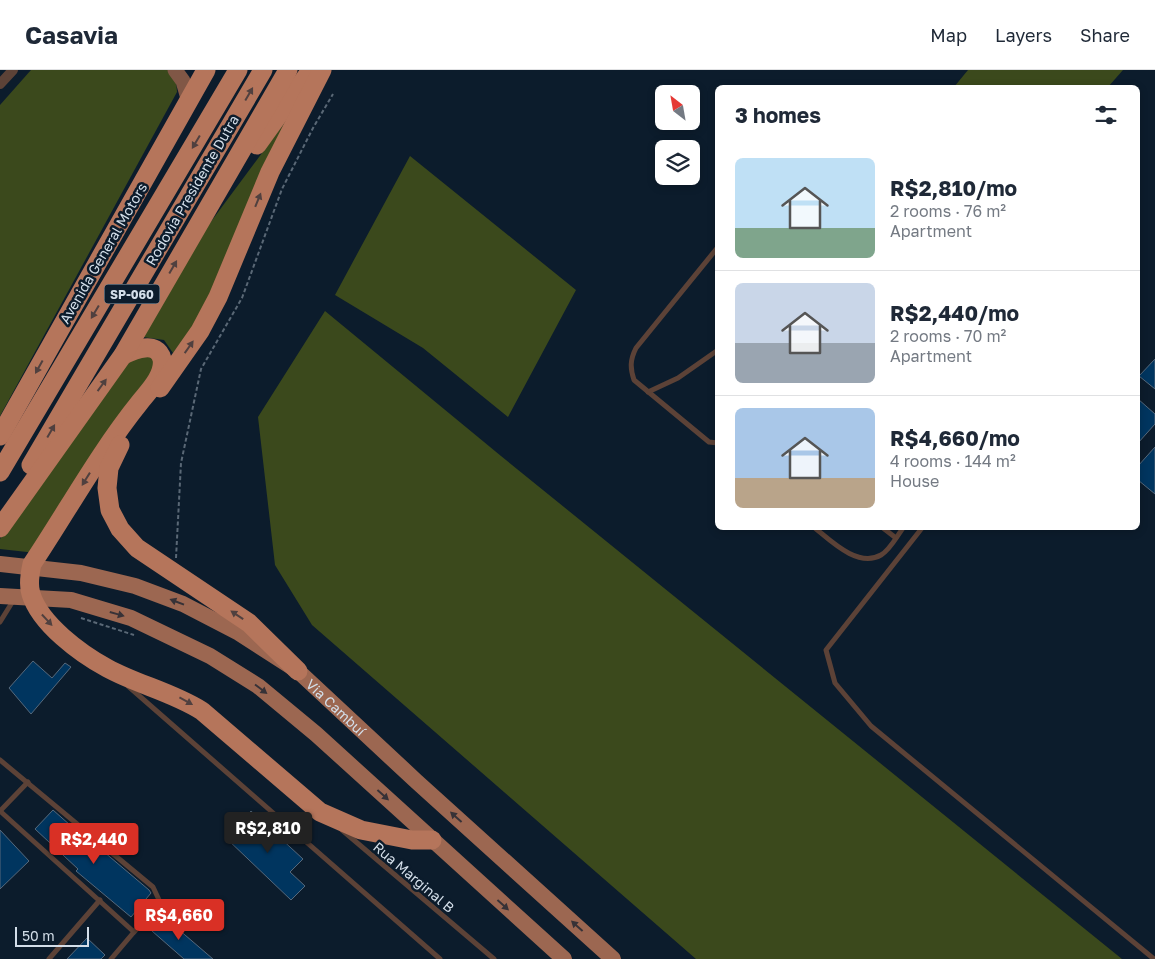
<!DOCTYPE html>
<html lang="en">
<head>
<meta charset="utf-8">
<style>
	:root { --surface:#fff; --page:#f2f2f3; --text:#1f2937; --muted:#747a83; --line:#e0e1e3; --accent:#d93025 }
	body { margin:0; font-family:"Golos Text",sans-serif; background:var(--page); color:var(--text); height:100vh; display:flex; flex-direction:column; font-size:19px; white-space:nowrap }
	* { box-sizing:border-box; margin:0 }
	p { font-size:16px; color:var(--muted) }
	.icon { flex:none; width:28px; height:28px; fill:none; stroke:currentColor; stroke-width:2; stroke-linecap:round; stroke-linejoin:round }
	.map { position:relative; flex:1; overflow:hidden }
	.sheet { position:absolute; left:715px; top:15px; width:425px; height:445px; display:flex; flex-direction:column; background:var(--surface); border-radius:8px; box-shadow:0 2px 8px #0003 }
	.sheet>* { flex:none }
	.needle { width:32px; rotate:329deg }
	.controls { position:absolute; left:655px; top:15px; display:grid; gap:10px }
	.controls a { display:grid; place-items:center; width:45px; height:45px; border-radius:8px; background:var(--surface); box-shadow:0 2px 8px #0003; font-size:25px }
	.scale { position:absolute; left:15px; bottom:12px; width:74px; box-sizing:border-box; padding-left:5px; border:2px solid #d3dee9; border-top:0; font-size:14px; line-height:18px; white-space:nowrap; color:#d3dee9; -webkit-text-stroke:4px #0c1c2c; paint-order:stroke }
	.price { position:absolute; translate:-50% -42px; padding:0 11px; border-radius:5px; background:var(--accent); color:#fff; font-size:16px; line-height:32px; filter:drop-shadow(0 1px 2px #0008) }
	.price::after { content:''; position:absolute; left:50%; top:30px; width:15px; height:11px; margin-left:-8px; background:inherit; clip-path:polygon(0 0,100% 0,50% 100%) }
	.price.active { background:#222; color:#fff }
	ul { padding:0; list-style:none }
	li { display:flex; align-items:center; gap:15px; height:125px; padding:0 20px }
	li+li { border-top:1px solid var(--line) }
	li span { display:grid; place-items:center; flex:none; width:140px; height:100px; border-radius:8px; color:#555 }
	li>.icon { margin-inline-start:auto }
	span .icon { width:60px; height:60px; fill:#fffc; stroke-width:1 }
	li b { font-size:21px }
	h2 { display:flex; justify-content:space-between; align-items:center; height:60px; padding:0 20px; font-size:21px }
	header { display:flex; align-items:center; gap:30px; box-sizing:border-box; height:70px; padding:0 25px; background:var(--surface); border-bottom:1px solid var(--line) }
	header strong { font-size:24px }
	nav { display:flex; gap:28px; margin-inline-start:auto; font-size:18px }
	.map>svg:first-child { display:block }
	.green { fill:#3b491c }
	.building { fill:#00355f; stroke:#56697c }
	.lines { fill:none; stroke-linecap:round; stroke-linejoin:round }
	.path { stroke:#5a6876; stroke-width:2; stroke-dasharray:4 2.5; stroke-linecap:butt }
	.lane { stroke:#5c4237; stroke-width:5 }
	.street { stroke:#5c4237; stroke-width:10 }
	.secondary { stroke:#805746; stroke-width:15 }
	.primary { stroke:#9c6751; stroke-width:16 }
	.highway { stroke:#b5755b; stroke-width:19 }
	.oneway { fill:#50403f }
	.oneway2 { fill:#373237 }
	.labels { text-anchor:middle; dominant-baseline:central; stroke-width:5; stroke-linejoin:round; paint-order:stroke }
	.shield { fill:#0c1c2c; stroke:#97a4b0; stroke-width:1 }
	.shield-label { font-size:12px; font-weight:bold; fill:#d3dee9 }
	.street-label { font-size:14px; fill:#d3dee9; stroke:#0c1c2c }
</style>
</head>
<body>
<header>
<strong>Casavia</strong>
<nav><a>Map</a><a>Layers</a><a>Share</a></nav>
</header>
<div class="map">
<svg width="1155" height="889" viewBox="0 0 1155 889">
	<rect width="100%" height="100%" fill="#0c1c2c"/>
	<g class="green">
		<path d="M31,0H172L176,11L177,22L0,346V35Z"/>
		<path d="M968,0H1123L1108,17H954Z"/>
		<path d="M294,40L216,227L173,283L164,270L143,267L207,157Z"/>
		<path d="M410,86L576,220L508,347L423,278L335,225Z"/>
		<path d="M325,241L501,386L1122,889H696L312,555L275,495L258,347Z"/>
		<path d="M139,278L162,290L36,483L0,479V469L70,368Z"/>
	</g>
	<g class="building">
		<path d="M1155,289V319L1139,306Z"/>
		<path d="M1138,329L1155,344V354L1138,373Z"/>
		<path d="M1155,377V424L1138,410V396Z"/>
		<path d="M33,591L52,608L65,593L71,597L31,644L9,618Z"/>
		<path d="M53,740L96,778L97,776L149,820L151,823L131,847L76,801L78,799L35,759Z"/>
		<path d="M251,741L303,789L290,802L305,816L291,830L226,768Z"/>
		<path d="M0,760L29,791L0,819Z"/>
		<path d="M164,847L213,889H184L152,861Z"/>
		<path d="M87,868L105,885L101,889H67Z"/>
	</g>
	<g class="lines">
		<g class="path">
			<path d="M176,488L181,393L201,299L242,228L282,119L313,58L333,24"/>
			<path d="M81,548L134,565"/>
		</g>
		<g class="lane">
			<path d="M718,177L636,278C630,290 630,298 634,310L709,372L718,373"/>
			<path d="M648,322L678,308L718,280"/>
			<path d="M815,458C831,471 858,498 881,485C890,480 897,466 903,458"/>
			<path d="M883,458L896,468"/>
			<path d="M922,458L826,580L835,613L871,656L1154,889"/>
			<path d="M0,552L13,531"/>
			<path d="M128,616L440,889"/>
			<path d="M0,690L153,817L160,832L134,862"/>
			<path d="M0,741L134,862L111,889"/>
			<path d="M0,741L28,712"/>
			<path d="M342,760L494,889"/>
			<path d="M49,889L100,830"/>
		</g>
		<path class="street" d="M0,14L13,0"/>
		<path class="secondary" d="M175,0L183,11L189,32"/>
		<g class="primary">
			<path id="s1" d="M0,494L81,503L135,516L183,534L239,563L298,601L416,711L613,889"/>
			<path d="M0,526L71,530L131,548L210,586L258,616L316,664L564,889"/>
		</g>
		<g class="highway">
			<path d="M257,75L311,0"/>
			<path d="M123,285C134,280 157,270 162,289C165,305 148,322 140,332C99,383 68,440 32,494C30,503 28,515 31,524C40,554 81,584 107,598C138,615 172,622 202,641L320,742L361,760L412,770H432"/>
			<path d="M160,318L200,261L218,227L270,102L322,0"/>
			<path d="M0,366L206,0"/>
			<path d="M120,375L109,398L107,418L110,440L120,459L137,478L249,553L298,601"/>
			<path d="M31,395L263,0"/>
			<path d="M0,402L238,0"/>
			<path d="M0,458L123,285L288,0"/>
		</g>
	</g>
	<defs><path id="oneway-solid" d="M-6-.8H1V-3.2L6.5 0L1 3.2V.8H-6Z" transform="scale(1.25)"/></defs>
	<g class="oneway">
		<use href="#oneway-solid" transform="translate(249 24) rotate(-60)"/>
		<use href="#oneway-solid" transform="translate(196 72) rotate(121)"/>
		<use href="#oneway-solid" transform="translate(258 130) rotate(-68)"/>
		<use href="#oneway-solid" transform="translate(173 197) rotate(-60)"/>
		<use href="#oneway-solid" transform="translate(95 242) rotate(121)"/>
		<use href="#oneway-solid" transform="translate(189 277) rotate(-55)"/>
		<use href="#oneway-solid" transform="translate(39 297) rotate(119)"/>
		<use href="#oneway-solid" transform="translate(102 315) rotate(-54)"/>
		<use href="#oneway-solid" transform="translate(51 361) rotate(-60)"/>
		<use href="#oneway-solid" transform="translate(86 409) rotate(122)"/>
		<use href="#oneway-solid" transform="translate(237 545) rotate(-146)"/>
		<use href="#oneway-solid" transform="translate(47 550) rotate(47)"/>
		<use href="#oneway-solid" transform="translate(186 631) rotate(29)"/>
	</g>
	<g class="oneway2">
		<use href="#oneway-solid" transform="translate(177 532) rotate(-159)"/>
		<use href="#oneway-solid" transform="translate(117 544) rotate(16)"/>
		<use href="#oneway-solid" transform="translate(261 619) rotate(37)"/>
		<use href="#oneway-solid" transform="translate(383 725) rotate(42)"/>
		<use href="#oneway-solid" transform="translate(456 747) rotate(-138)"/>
		<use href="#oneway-solid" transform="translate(503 835) rotate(42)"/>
		<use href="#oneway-solid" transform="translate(577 856) rotate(-138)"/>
	</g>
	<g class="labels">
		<rect class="shield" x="104.5" y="214.5" width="55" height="19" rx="4"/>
		<g class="shield-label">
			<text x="132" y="224">SP-060</text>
		</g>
		<g class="street-label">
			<text transform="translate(192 120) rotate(-60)">Rodovia Presidente Dutra</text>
			<text transform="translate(103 183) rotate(-60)">Avenida General Motors</text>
			<text stroke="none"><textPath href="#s1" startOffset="374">Via Cambuí</textPath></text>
			<text transform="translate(414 807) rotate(40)">Rua Marginal B</text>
		</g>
	</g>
</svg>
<div class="controls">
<a><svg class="needle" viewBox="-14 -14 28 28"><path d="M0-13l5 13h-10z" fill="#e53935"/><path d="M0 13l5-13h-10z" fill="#747a83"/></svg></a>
<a><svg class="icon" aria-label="layers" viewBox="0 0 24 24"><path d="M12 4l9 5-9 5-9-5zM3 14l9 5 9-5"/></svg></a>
</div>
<div class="scale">50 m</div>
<b class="price active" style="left:268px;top:784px">R$2,810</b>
<b class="price" style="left:94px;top:795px">R$2,440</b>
<b class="price" style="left:179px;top:871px">R$4,660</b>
<section class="sheet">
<h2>3 homes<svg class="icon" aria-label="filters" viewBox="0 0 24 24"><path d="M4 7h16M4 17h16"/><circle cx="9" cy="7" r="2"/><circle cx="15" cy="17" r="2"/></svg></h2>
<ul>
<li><span style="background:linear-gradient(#bfe0f5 70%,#7fa58c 0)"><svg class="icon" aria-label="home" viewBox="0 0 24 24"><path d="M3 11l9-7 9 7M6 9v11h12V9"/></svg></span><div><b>R$2,810/mo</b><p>2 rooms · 76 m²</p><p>Apartment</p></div></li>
<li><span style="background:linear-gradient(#c9d6e8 60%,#9aa5b1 0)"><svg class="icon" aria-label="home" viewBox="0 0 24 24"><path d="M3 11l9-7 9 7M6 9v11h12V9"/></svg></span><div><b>R$2,440/mo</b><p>2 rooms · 70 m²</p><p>Apartment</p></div></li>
<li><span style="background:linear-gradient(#a9c7e8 70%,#b9a48a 0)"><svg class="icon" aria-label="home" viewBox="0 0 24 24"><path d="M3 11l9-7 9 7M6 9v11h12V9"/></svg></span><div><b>R$4,660/mo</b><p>4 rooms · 144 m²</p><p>House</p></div></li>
</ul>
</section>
</div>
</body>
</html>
